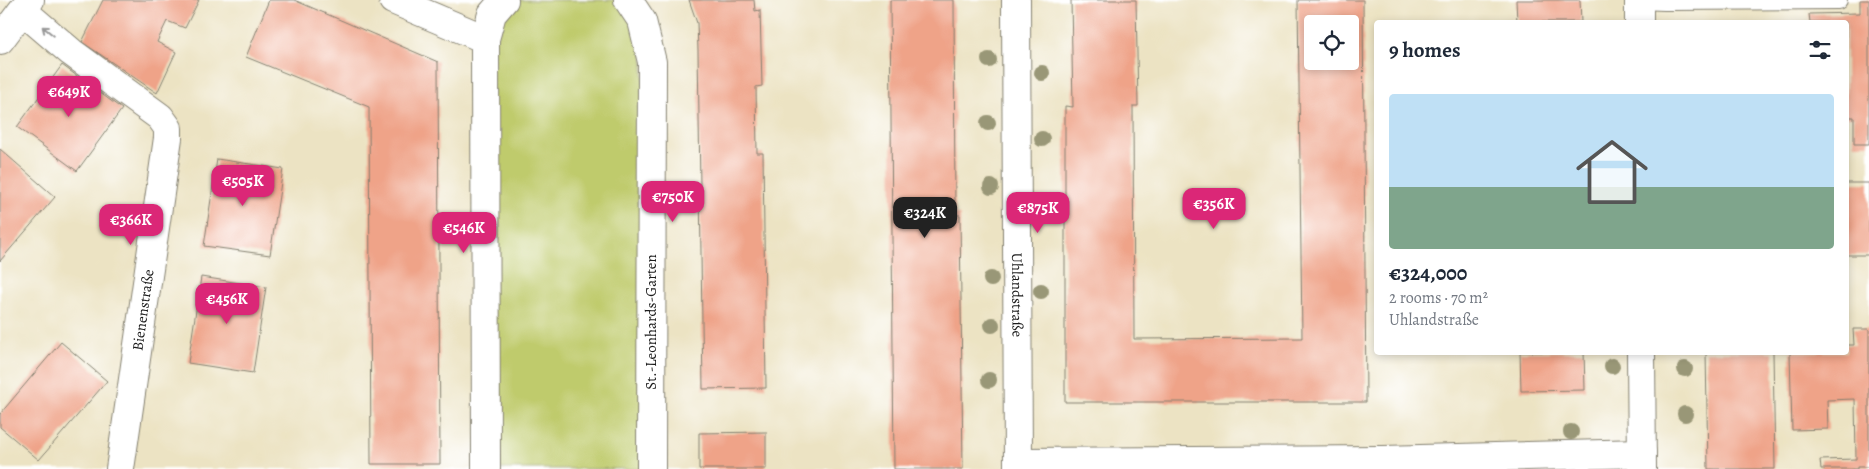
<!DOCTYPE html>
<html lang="en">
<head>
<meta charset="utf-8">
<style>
	:root { --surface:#fff; --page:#f6f6f7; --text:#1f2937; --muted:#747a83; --line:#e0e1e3; --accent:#db2777 }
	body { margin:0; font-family:Alegreya,serif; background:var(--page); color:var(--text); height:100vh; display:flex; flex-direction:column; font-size:19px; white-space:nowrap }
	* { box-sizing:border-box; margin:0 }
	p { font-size:16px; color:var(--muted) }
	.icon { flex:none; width:28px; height:28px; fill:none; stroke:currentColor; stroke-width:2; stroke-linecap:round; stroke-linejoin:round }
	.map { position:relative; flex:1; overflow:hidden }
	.panel { position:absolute; left:1374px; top:20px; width:475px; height:335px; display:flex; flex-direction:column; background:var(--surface); border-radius:5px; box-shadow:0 2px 8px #0003 }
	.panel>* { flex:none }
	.tools { position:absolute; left:1304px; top:15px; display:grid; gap:10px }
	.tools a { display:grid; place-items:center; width:55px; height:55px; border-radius:5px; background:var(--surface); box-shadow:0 2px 8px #0003; font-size:25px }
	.price { position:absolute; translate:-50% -42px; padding:0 11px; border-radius:10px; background:var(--accent); color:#fff; font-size:16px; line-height:32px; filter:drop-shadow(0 1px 2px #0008) }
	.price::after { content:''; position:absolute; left:50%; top:30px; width:15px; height:11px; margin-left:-8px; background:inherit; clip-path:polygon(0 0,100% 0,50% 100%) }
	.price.active { background:#222; color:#fff }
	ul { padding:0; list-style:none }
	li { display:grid; align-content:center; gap:10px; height:265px; padding:0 15px }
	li+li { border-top:1px solid var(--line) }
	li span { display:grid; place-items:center; height:155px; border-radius:5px; color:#555 }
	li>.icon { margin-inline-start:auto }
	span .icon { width:90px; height:90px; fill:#fffc; stroke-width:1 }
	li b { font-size:21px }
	h2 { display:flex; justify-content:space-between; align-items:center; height:60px; padding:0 15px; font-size:21px }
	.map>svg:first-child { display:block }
	.green { fill:#bfcb6c; stroke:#6e7444 }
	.building { fill:#efa388; fill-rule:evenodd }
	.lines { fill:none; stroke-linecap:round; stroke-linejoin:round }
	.lane-casing { stroke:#848070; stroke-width:20 }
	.street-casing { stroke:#848070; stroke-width:30 }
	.primary-casing { stroke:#848070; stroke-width:30 }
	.lane { stroke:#fff; stroke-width:18 }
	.street { stroke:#fff; stroke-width:28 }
	.primary { stroke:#fff; stroke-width:28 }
	.tree { fill:#999777 }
	.oneway { stroke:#999 }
	.labels { text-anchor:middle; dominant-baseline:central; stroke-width:4; stroke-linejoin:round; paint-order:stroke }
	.street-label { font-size:15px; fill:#1c1c1c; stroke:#fff }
</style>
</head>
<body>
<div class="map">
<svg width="1869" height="469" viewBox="0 0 1869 469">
	<rect width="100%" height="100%" fill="#fff"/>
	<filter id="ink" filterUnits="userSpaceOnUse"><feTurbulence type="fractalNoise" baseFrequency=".02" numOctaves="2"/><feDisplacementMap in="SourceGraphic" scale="10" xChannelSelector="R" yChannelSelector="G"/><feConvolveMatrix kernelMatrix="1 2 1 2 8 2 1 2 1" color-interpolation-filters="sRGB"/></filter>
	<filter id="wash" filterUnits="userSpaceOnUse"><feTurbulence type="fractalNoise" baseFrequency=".0096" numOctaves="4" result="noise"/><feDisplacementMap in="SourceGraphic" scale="20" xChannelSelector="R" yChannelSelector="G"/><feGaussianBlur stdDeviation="1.12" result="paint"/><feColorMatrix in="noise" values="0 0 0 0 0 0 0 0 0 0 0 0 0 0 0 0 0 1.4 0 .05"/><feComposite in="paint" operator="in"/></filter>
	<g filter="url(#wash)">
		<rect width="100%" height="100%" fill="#ece3c3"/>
		<path class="green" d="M504,0H628L642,21L653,469H486L492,14Z"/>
		<g id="blocks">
			<g class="building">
				<path d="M103,0H199L185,28L167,21L157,42L176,52L157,93L82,42Z"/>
				<path d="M269,0H294L438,62L440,464H371L369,107L246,57Z"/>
				<path d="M689,0H754L755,11L760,10L762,86L756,87L757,153H763L766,388L703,389L698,50L697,23Z"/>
				<path d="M890,0H954L955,215H960L963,469H894Z"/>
				<path d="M1071,0H1136L1138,106H1133L1134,339L1302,338L1298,0H1363L1366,402H1065V106L1073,107ZM1312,24H1350V61H1312Z"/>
				<path d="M1516,0H1580L1581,22H1517Z"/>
				<path d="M1860,0H1869V144H1854V117H1846V22H1810L1809,14L1860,13Z"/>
				<path d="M62,65L122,109L77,171L17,127Z"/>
				<path d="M0,149L55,197L0,261Z"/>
				<path d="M217,159L283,169L270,255L204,246Z"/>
				<rect x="1846" y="183" width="23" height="72"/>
				<path d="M201,277L266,287L253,373L188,363Z"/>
				<path d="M1853,329H1869V467H1857V469H1821L1820,460L1856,459L1855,399L1827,400L1828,429L1792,430L1790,352H1846V345H1854Z"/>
				<path d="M61,342L107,381L39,460L0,427V414Z"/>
				<path d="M1520,352H1584L1585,390L1521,391Z"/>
				<path d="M1706,352H1773L1775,469H1708Z"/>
				<path d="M766,432V469H699V433Z"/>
			</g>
		</g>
	</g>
	<g filter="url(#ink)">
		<use href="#blocks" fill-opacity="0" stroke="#848070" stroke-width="1"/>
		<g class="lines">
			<defs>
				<path id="lane" d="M1639,0L1665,1L1838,0"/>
				<g id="street">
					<path d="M393,0L485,39"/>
					<path d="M628,0L642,21L652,62L651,469"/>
					<path id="s1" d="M1016,0L1018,469"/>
					<path d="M1639,0V22"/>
					<path d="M23,11L71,52L160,117L168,128V138L120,469"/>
					<path d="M1641,352L1642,469"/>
					<path d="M1018,462L1383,460L1642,453"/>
					<path d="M486,469L485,39L492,14L504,0"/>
				</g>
				<path id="primary" d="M0,40L30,0"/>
			</defs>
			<use href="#lane" class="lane-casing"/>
			<use href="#street" class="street-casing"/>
			<use href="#primary" class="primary-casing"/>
			<use href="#lane" class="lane"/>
			<use href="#street" class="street"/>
			<use href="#primary" class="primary"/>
		</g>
		<g class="tree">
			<circle cx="989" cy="60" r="8"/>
			<circle cx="1042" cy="73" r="8"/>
			<circle cx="988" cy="123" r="8"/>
			<circle cx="1042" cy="139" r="8"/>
			<circle cx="991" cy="187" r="8"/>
			<circle cx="1041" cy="211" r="8"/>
			<circle cx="991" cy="279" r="8"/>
			<circle cx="1041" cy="291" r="8"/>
			<circle cx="992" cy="325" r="8"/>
			<circle cx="1612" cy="366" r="8"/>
			<circle cx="1685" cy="369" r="8"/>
			<circle cx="989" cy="380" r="8"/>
			<circle cx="1685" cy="414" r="8"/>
			<circle cx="1571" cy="432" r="8"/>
		</g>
		<defs><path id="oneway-shaft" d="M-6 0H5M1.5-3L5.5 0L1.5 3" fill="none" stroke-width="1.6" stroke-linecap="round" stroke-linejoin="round" transform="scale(1.25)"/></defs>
		<use class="oneway" href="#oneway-shaft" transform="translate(48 31) rotate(-141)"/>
	</g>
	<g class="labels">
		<g class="street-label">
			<text stroke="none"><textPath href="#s1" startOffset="295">Uhlandstraße</textPath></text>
			<text transform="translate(143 310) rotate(-82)">Bienenstraße</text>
			<text transform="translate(651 322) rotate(-90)">St.-Leonhards-Garten</text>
		</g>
	</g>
</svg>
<div class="tools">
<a><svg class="icon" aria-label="locate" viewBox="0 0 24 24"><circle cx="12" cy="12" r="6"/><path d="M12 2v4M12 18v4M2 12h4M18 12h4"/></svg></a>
</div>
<b class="price" style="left:69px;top:118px">€649K</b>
<b class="price" style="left:243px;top:207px">€505K</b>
<b class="price" style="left:673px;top:223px">€750K</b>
<b class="price" style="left:1214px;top:230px">€356K</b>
<b class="price" style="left:1038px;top:234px">€875K</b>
<b class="price active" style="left:925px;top:239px">€324K</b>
<b class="price" style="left:131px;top:246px">€366K</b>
<b class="price" style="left:464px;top:254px">€546K</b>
<b class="price" style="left:227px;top:325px">€456K</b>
<section class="panel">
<h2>9 homes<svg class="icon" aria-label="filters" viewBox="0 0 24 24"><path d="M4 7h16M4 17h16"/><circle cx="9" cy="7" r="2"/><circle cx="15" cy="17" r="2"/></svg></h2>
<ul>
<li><span style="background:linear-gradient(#bfe0f5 60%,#7fa58c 0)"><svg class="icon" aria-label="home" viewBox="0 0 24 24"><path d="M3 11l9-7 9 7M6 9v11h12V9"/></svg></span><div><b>€324,000</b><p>2 rooms · 70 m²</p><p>Uhlandstraße</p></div></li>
</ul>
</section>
</div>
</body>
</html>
